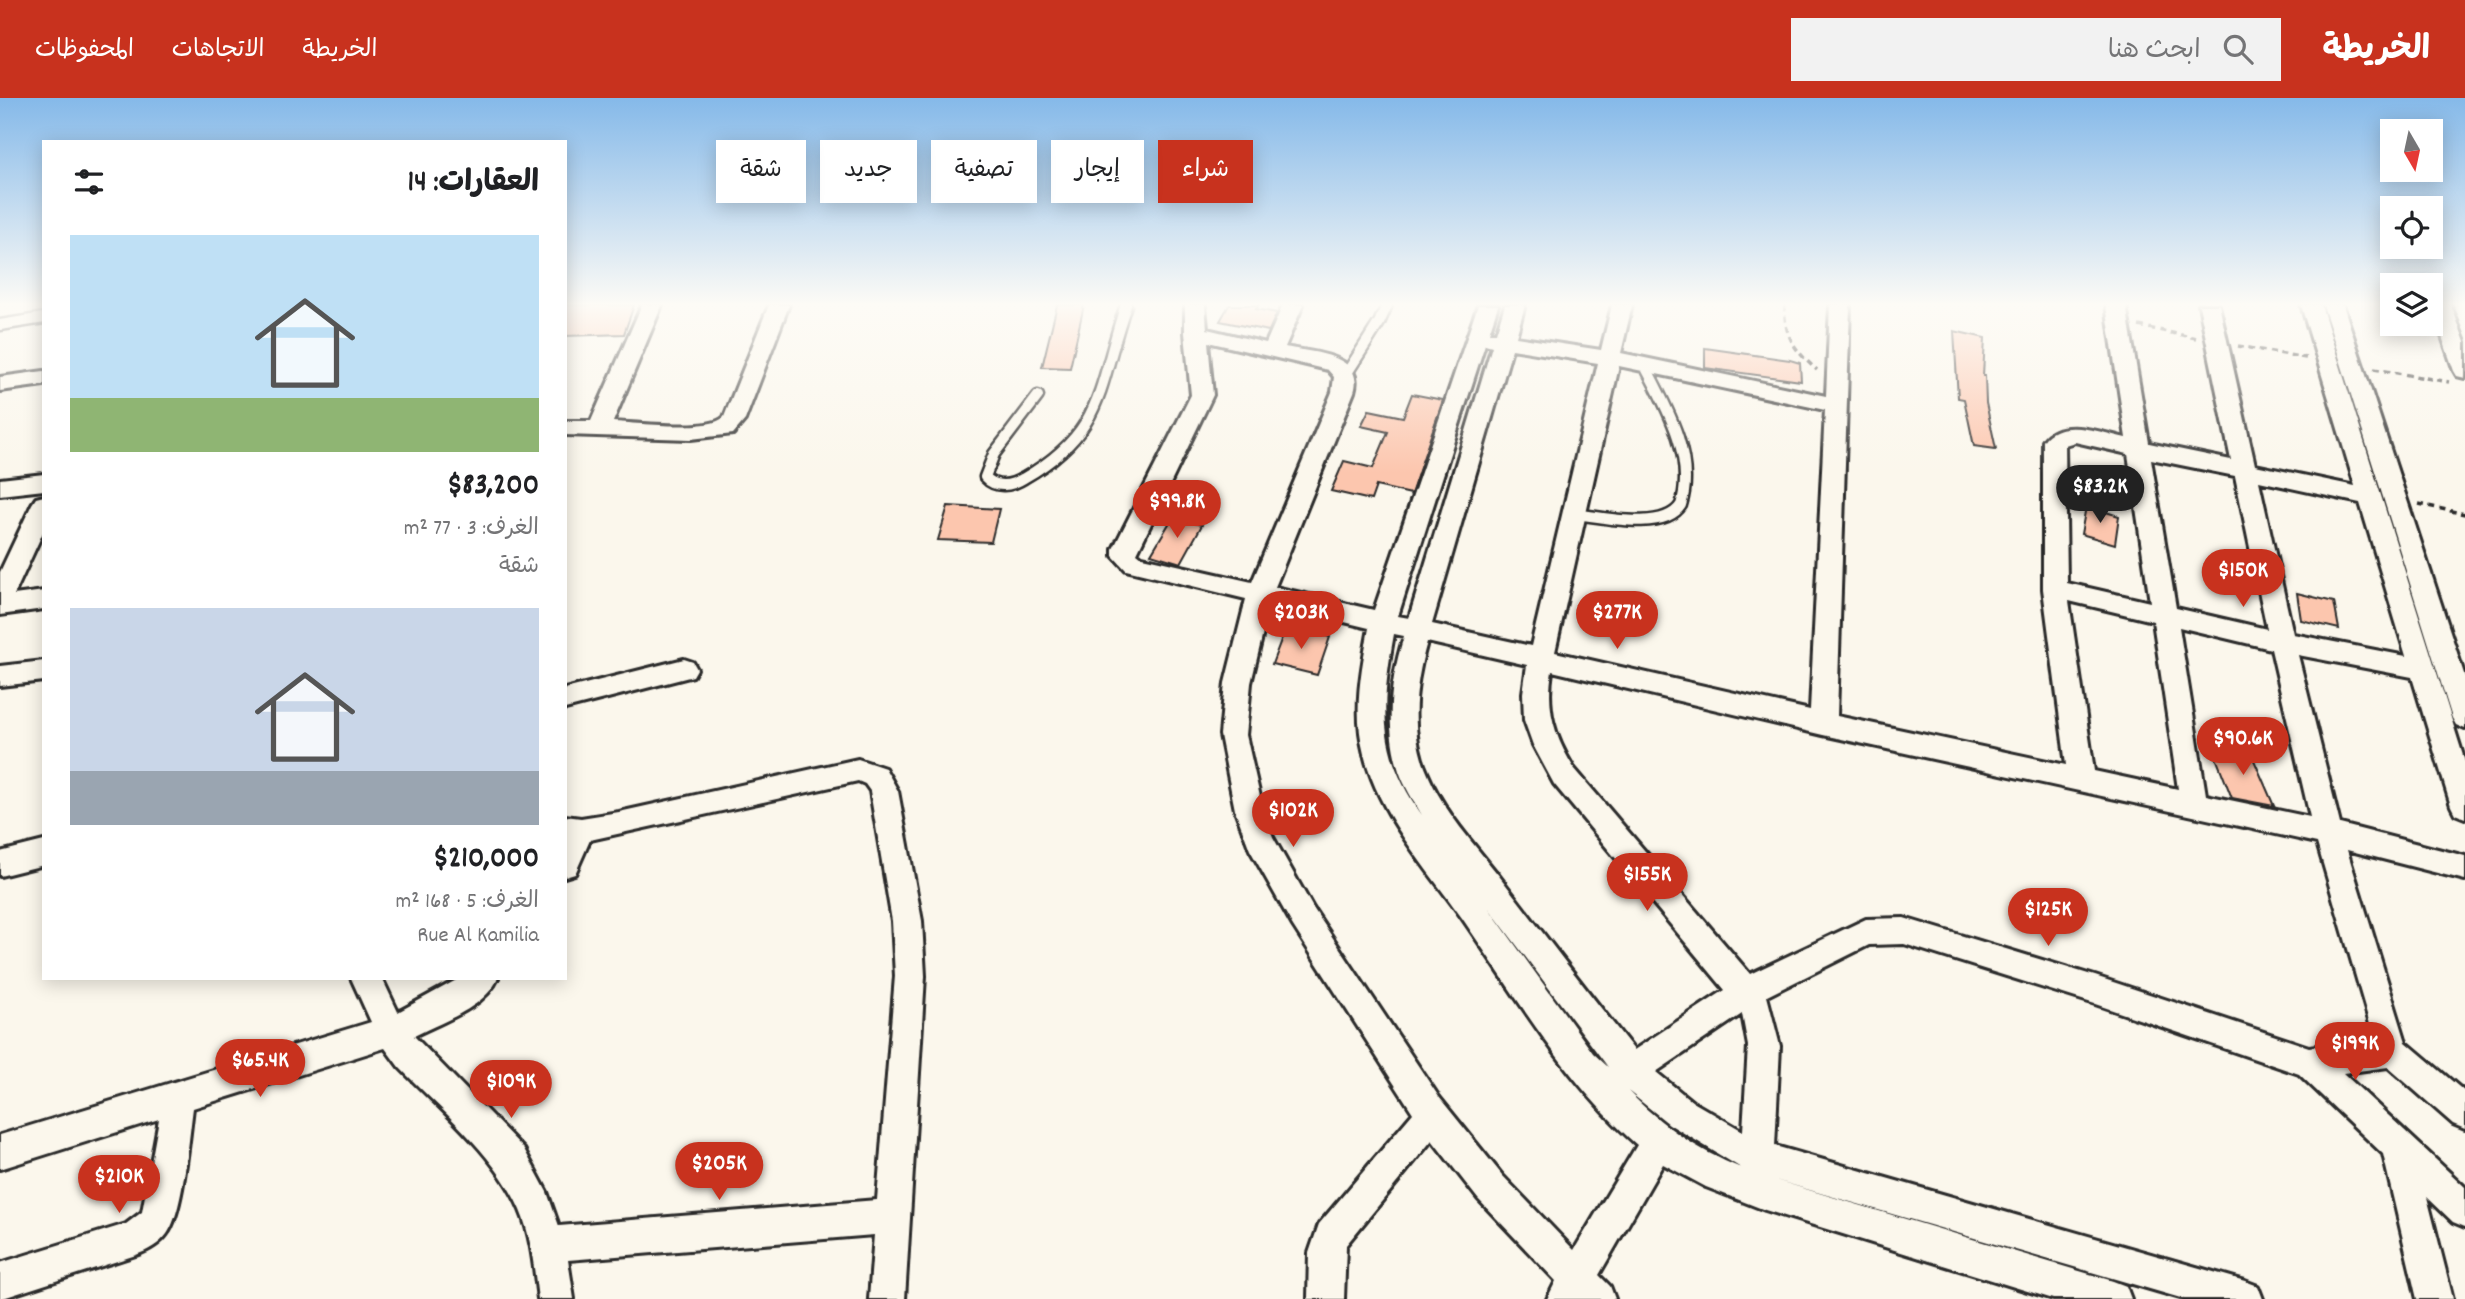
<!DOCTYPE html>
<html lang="ar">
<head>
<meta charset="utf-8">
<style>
	:root { --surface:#fff; --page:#f2f2f2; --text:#202124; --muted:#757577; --accent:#c8321e }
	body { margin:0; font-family:Dekko,"Playpen Sans Arabic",sans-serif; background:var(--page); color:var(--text); direction:rtl; height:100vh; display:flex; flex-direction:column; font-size:26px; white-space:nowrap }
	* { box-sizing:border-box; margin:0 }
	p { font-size:23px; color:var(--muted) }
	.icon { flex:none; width:38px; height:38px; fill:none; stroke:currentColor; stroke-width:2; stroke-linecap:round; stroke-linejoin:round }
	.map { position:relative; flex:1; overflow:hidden; direction:ltr }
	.sheet { position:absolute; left:42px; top:42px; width:525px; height:840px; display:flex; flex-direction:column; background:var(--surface); border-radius:0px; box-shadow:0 4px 18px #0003; direction:rtl }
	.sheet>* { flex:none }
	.hud { position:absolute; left:588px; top:42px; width:665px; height:63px; direction:rtl; display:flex; gap:14px }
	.needle { width:46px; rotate:171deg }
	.controls { position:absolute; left:2380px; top:21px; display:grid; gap:14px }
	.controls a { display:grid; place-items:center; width:63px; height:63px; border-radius:0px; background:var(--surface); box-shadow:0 4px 18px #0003; font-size:35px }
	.price { position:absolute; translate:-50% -60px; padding:0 16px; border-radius:24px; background:var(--accent); color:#fff; font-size:23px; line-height:46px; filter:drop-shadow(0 2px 4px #0008) }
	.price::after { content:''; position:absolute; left:50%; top:42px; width:21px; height:16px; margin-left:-10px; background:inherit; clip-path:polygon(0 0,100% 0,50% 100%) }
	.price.on { background:#222; color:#fff }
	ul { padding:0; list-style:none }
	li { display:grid; align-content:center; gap:14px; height:371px; padding:0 28px }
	li span { display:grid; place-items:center; height:217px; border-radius:0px; color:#555 }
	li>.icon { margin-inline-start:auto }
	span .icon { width:126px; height:126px; fill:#fffc; stroke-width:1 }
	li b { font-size:30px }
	h2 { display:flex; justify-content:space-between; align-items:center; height:84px; padding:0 28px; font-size:30px }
	.chip { padding:0 24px; border-radius:0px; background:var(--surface); box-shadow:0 4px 18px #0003; font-size:24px; line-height:63px }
	.chip.on { background:var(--accent); color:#fff }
	header { display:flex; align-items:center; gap:42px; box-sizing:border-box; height:98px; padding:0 35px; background:var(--accent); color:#fff }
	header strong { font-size:33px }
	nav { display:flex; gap:38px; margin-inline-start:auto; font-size:24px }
	.search { width:490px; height:63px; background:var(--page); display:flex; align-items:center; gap:18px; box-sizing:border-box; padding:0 24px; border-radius:0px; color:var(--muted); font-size:26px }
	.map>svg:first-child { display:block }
	.building { fill:#fcc6ae; stroke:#2b2b2b; stroke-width:2 }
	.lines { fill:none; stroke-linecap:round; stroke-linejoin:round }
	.service-casing { stroke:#2b2b2b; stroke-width:15 }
	.minor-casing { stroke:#2b2b2b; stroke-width:6 }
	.path { stroke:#2b2b2b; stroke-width:3.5; stroke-dasharray:6 4.5; stroke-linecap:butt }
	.service { stroke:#fbf7ec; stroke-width:10 }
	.minor { fill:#fbf7ec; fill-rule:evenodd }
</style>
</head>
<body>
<header>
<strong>الخريطة</strong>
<div class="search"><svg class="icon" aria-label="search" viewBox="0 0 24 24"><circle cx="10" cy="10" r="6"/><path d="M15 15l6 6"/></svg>ابحث هنا</div>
<nav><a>الخريطة</a><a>الاتجاهات</a><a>المحفوظات</a></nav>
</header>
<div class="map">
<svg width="2465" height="1201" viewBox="0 0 2465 1201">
	<rect width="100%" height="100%" fill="#fbf7ec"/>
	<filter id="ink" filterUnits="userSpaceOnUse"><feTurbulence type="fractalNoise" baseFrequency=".0143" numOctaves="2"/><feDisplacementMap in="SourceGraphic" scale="14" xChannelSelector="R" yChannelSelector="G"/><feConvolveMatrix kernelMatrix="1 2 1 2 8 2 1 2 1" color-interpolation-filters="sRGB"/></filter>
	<g filter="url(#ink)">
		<g class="building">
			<path d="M565,207H634L624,236L565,238Z"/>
			<path d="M1057,207H1084L1070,270L1042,269Z"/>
			<path d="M1229,207H1259L1256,211L1277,215L1269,233L1220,223Z"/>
			<path d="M1954,233L1985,240L1983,278H1985L1986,305L1996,351L1974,348L1964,301L1958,300Z"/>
			<path d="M1705,250L1790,262L1800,265L1801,283L1705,270Z"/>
			<path d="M1412,296L1443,302L1411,396L1376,388L1371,402L1331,393L1344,363L1373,370L1388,334L1361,328L1369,312L1403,319Z"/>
			<path d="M948,408L999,411L991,444L938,442Z"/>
			<path d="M2086,408L2119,418L2115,446L2081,436Z"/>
			<path d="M1173,419L1202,427L1181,465L1151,456Z"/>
			<path d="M2297,495L2334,504L2339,531L2301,522Z"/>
			<path d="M1286,529L1330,539L1317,577L1272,566Z"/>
			<path d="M2213,652L2251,655L2274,708L2232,700Z"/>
		</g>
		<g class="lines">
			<defs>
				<g id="service">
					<path d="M0,227L44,220"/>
					<path d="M1345,278L1379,225L1387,207"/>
					<path d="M1038,298L994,356L985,379C996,391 1011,388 1024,380C1106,333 1098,287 1126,207"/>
					<path d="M1575,416C1602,419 1664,434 1681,407C1696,360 1666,308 1645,268"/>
				</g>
				<g id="minor">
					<path d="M642,207H662L613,324C636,325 709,334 724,319L769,207H789L745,322L733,336L691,341L565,337V323H591Z"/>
					<path d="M1185,207H1205L1207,231L1266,245L1283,207H1303L1285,249C1309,254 1366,256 1354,294L1275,489L1374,512L1478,207H1498L1489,235H1496L1505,207H1525L1516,239L1601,252L1612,207H1632L1621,255L1826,298L1830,207H1850L1837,618L2066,667L2043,491V343C2059,318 2103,335 2126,340L2106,207H2126L2149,345L2231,362L2199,207H2219L2255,367L2355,388L2301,207H2321L2465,664V720L2455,716L2451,708L2412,579L2298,557L2340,726L2465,758V782L2347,752L2406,944L2465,994V1031L2453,1026L2388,969L2343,975L2465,1089V1129L2453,1124L2427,1099L2453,1201H2417L2383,1056L2299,976L2095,906L1904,846L1869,847L1767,898L1780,948L1775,1048L2245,1183L2258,1188L2263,1201H2184L1772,1081L2113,1183L2126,1188L2131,1201H2053L1765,1112L1706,1089L1663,1066L1599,1177L1610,1188L1615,1201H1547L1556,1183L1478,1101L1432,1042L1346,1147L1344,1201H1308L1309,1155L1319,1126L1413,1015L1293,828L1250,752L1235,712L1220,637L1225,585L1246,501L1126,472L1113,458V451L1191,297L1185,235ZM1208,244L1328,272L1334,279L1332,294L1252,484L1142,459L1137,455L1213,297ZM1485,246L1492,248L1409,520L1398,518ZM1512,251L1598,265L1531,548L1432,526ZM1619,268L1825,312L1810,612L1555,554ZM2075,344L2128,356L2150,504L2067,485L2065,347ZM2151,361L2235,378L2267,531L2176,510ZM2259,383L2360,405L2406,558L2293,536ZM2069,503L2153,523L2178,691L2094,673ZM1270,506L1369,530C1361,573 1353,613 1364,656C1379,717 1426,769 1462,820C1516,898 1565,983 1637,1047L1574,1152L1502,1077L1439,999L1313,810L1273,739L1263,712L1246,637L1251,585ZM2179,529L2271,551L2310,719L2206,697ZM1394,536L1404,538C1390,583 1385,628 1399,673C1404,688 1414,703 1422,717C1377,655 1381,607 1394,536ZM1427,544L1527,567L1523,595L1524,622L1533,647L1554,686L1725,892L1634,952C1589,895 1544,837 1500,779C1475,747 1443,713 1427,674C1409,634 1415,585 1427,544ZM1552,573L1823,637L2317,745L2374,940L2309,949L2095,878L1904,820L1866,821L1750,876L1574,670C1554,638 1546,611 1552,573ZM1488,809L1608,969L1593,955ZM1742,916L1748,948L1743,1033L1693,1004L1656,974ZM1628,993L1669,1026L1741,1070C1697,1052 1661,1027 1628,993Z"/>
					<path d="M2323,207H2343L2465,579V631L2456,627L2452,620Z"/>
					<path d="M2431,207H2451L2465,244V280L2457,278L2454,273Z"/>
					<path d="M44,273V287L0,293V279Z"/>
					<path d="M44,376V392L0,397V381Z"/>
					<path d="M44,398V432L14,497L44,493V511L0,517V474L32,406L36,400Z"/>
					<path d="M684,561L693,564L697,571L693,578L565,611V591Z"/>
					<path d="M44,563V583L0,588V568Z"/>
					<path d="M858,661L885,670L898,693L922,823L925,878L905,1201H869L874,1137L568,1162L574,1201H538C534,1171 532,1140 520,1112C496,1057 440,1011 399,969L385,950L193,1010C189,1039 183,1116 167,1136C160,1146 147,1153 136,1157L0,1201V1165L126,1126L142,1114L159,1021L0,1071V1037L371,924L351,880H382L398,914L460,880H498C485,910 441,924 414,938L524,1051L547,1094L559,1128L877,1102L895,878L892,823L870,693L865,686L858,683L590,742L575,776L565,779V718L581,720L619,714Z"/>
					<path d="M44,743V767L0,778V754Z"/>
				</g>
			</defs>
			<use href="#service" class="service-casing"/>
			<use href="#minor" class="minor-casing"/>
			<g class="path">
				<path d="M1785,207C1783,237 1795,253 1817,272"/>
				<path d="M2139,228L2196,240"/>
				<path d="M2238,248L2306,260"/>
				<path d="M2374,271L2449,284"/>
				<path d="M2419,406L2465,416"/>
			</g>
			<use href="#service" class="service"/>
			<use href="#minor" class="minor"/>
		</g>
	</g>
	<linearGradient id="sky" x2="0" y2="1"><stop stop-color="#85b9e9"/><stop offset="0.55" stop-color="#fdfbf6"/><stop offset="1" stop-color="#fdfbf6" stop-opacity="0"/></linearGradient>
	<rect width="2465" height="375" fill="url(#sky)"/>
</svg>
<div class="controls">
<a><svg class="needle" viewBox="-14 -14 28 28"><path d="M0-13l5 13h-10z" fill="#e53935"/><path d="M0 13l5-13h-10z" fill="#757577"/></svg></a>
<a><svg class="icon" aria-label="locate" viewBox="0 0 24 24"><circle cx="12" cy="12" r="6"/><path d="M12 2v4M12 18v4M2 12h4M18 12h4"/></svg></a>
<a><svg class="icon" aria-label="layers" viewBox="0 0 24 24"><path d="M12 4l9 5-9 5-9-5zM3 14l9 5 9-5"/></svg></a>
</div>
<b class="price on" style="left:2100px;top:427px">$83.2K</b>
<b class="price" style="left:1177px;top:442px">$99.8K</b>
<b class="price" style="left:2243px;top:511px">$150K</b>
<b class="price" style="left:1301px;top:553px">$203K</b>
<b class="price" style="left:1617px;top:553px">$277K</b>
<b class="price" style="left:2243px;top:679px">$90.6K</b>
<b class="price" style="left:1293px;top:751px">$102K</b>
<b class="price" style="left:1647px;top:815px">$155K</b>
<b class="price" style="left:2048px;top:850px">$125K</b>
<b class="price" style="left:2355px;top:984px">$199K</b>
<b class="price" style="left:260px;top:1001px">$65.4K</b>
<b class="price" style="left:511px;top:1022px">$109K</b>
<b class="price" style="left:719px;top:1104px">$205K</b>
<b class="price" style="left:119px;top:1117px">$210K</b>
<div class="hud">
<a class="chip on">شراء</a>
<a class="chip">إيجار</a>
<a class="chip">تصفية</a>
<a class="chip">جديد</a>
<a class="chip">شقة</a>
</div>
<section class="sheet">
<h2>العقارات: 14<svg class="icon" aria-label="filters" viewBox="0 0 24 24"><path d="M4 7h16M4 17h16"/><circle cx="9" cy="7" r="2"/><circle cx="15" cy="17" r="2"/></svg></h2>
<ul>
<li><span style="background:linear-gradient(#bfe0f5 75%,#8fb573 0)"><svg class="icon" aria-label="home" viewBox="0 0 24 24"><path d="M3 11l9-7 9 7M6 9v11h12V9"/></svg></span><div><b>$83,200</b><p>الغرف: 3 · 77 m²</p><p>شقة</p></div></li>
<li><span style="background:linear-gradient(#c9d6e8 75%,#9aa5b1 0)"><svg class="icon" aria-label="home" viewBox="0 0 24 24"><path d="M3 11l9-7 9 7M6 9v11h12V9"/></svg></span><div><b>$210,000</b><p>الغرف: 5 · 168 m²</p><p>Rue Al Kamilia</p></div></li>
</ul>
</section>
</div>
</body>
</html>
